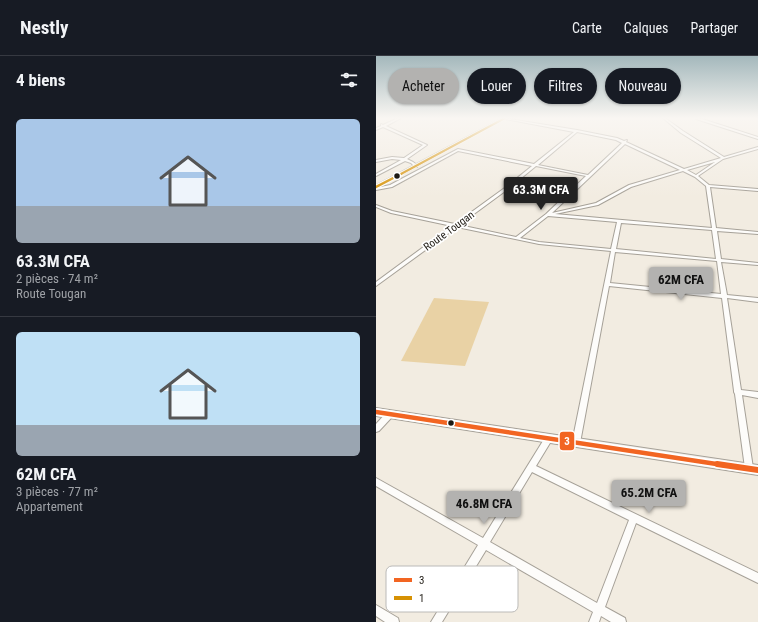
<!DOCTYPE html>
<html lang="fr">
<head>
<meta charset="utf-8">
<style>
	:root { --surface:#171b24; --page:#242831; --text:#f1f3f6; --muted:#9ea1a6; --line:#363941; --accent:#b3b2b0 }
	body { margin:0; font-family:"Roboto Condensed",sans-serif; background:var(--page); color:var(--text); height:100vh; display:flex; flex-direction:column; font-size:15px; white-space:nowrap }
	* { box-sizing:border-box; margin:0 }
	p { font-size:13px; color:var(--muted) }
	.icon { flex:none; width:22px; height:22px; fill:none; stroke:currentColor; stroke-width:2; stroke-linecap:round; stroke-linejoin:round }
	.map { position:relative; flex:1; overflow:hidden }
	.panel { display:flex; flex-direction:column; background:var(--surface); width:376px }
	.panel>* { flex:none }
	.banner { position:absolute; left:12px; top:12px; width:310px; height:36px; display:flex; gap:8px }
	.price { position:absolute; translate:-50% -34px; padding:0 9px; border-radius:4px; background:var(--accent); color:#111; font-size:13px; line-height:26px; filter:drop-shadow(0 1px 2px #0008) }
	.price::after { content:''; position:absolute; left:50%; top:24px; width:12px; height:9px; margin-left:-6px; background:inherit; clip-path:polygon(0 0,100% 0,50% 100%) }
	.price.current { background:#222; color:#fff }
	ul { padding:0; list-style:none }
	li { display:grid; align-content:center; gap:8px; height:212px; padding:0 16px }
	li+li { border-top:1px solid var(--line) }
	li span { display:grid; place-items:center; height:124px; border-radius:6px; color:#555 }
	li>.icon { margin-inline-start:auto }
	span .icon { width:72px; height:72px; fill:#fffc; stroke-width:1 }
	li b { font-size:17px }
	h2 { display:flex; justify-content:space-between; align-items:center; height:48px; padding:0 16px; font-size:17px }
	.pill { padding:0 14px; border-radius:18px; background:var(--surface); box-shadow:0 1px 3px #0004; font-size:14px; line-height:36px }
	.pill.current { background:var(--accent); color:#111 }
	header { display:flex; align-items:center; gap:24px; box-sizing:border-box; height:56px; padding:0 20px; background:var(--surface); border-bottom:1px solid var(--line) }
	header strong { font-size:19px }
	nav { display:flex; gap:22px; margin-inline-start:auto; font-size:14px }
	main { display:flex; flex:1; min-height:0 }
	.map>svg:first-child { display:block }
	.green { fill:#e9d2a5 }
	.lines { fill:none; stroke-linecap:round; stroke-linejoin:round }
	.minor-casing { stroke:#a6a198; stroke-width:2 }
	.secondary-casing { stroke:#a6a198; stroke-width:2 }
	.primary-casing { stroke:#cdcac5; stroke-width:1 }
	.minor { fill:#fdfcfa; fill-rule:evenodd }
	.secondary { fill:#f2efeb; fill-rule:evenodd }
	.primary { fill:#e7e3db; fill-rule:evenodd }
	.bus-1-far1-casing { stroke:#fff; stroke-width:8 }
	.bus-1-casing { stroke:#fff; stroke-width:9 }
	.bus-2-far1-casing { stroke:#fff; stroke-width:3.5 }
	.bus-2-casing { stroke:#fff; stroke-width:4.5 }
	.bus-1-far1 { stroke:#f26522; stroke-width:4.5 }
	.bus-1 { stroke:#f26522; stroke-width:6 }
	.bus-2-far1 { stroke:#d69103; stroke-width:2 }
	.bus-2 { stroke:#d69103; stroke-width:2.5 }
	.bus-dot { fill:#1d1912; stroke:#fff; stroke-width:1.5 }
	.labels { text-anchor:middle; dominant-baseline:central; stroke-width:3.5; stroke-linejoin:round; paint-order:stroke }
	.far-street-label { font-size:11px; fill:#1d1912; stroke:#fff }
	.key { fill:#fff; stroke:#bbbab8; stroke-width:1 }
	.key-label { font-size:11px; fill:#1d1912 }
	.line-badge { stroke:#fff; stroke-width:1.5 }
	.badge-label { font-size:11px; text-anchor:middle; font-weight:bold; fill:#fff }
</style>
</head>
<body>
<header>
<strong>Nestly</strong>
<nav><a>Carte</a><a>Calques</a><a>Partager</a></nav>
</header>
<main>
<section class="panel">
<h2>4 biens<svg class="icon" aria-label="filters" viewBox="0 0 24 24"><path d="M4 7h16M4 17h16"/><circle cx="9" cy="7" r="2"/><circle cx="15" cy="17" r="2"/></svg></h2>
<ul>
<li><span style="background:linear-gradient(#a9c7e8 70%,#9aa5b1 0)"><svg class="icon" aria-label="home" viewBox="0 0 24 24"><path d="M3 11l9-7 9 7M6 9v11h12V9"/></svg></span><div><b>63.3M CFA</b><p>2 pièces · 74 m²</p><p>Route Tougan</p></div></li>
<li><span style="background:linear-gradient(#bfe0f5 75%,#9aa5b1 0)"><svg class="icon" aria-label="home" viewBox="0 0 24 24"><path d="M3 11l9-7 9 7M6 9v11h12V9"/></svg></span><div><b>62M CFA</b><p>3 pièces · 77 m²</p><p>Appartement</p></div></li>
</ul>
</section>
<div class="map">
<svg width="382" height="566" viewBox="0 0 382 566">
	<rect width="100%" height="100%" fill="#f2ece1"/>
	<path class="green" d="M58,242L113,246L89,310L25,305Z"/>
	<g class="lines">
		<defs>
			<g id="minor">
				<path d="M22,62H25L10,70L51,89L31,103L37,106L41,109V111H39L35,107L29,105L0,120V118L25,104L16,103L0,106V104L16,101L28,102L47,89L7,71L0,74V72L5,70V68L7,69Z"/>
				<path d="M128,62L201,74L241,82L248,85L251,84L250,86L308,113L345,102L305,77L287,62H289L307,75L348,101L382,91V93L347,103L322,120L333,129L382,133V135L334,131L340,172L382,176V178L341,175L345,203L382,207V209L345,206L351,239L382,242V246L351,242L365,334L382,336V342L366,339L377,412L376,415L373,416L370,415L369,412L359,338L358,336V335L346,242L233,230L204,387L203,389L200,390L197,389L196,387L235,195L163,188L81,171L0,230V226L76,170L15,157L0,151V149L16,155L79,168L130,131L156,110L82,95L16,131L0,134V132L14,129L82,93L158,108L198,76L129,63ZM201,76L240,84L246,87L212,119L162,109ZM249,88L304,114L253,129L220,147L176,157ZM339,106L320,119L311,114ZM160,110L210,120L170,158L140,181L83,169L132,133ZM307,115L319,121L330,130L336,172L179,158L222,149L255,131ZM172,160L241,166L235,193L163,186L144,182ZM245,167L336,174L340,203L240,193ZM239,196L341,205L345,238L234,227Z"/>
				<path d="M320,62H323L382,81V83L320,63Z"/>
				<path d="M14,355L17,356L18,358L17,360L3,375L0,376V368L11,356Z"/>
				<path d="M173,379L176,380L177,382L160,410L382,517V527L260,467L229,551L249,562L250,566H235L225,560L223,566H213L217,556L110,494L66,566H55L102,489L0,430V422L107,482L170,380ZM156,416L253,464L221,547L114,486Z"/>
				<path d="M0,549L22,562L23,566H9L0,560Z"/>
			</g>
			<path id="secondary" d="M0,352L382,409V419L0,360Z"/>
			<path id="primary" d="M126,62H131L0,133V129Z"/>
		</defs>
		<use href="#minor" class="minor-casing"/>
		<use href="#secondary" class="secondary-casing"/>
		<use href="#primary" class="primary-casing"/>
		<use href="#minor" class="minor"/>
		<use href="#secondary" class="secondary"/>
		<use href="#primary" class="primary"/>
		<defs>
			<path id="bus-1-far1" d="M0,356L347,409"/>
			<path id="bus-1" d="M341,408L382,414"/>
			<path id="bus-2-far1" d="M23,119L129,62"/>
			<path id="bus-2" d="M0,131L25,118"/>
		</defs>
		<use href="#bus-1-far1" class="bus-1-far1-casing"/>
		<use href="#bus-1" class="bus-1-casing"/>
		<use href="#bus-2-far1" class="bus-2-far1-casing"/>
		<use href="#bus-2" class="bus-2-casing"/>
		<use href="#bus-1-far1" class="bus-1-far1"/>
		<use href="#bus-1" class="bus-1"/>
		<use href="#bus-2-far1" class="bus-2-far1"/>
		<use href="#bus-2" class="bus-2"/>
	</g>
	<linearGradient id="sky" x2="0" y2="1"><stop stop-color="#a4b8bc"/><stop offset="0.44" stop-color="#f9f6f2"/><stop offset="1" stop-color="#f9f6f2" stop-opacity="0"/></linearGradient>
	<rect width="382" height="141" fill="url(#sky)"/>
	<g class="bus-dot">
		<circle cx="21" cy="120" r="3.5"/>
		<circle cx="75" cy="367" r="3.5"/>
	</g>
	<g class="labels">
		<g class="far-street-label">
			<text transform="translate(73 175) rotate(-36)">Route Tougan</text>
		</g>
	</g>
	<rect x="10" y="510" width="132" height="46" rx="6" class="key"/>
	<rect x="18" y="522" width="18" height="4" fill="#f26522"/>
	<rect x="18" y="540" width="18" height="4" fill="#d69103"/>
	<g class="key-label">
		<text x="43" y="528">3</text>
		<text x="43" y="546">1</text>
	</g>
	<rect class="line-badge" x="183" y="375" width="16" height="20" rx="4" fill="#f26522"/>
	<g class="badge-label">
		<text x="191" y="389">3</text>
	</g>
</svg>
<b class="price current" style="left:165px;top:155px">63.3M CFA</b>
<b class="price" style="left:305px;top:245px">62M CFA</b>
<b class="price" style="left:273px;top:458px">65.2M CFA</b>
<b class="price" style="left:108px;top:469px">46.8M CFA</b>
<div class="banner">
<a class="pill current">Acheter</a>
<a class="pill">Louer</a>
<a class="pill">Filtres</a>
<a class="pill">Nouveau</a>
</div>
</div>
</main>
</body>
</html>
